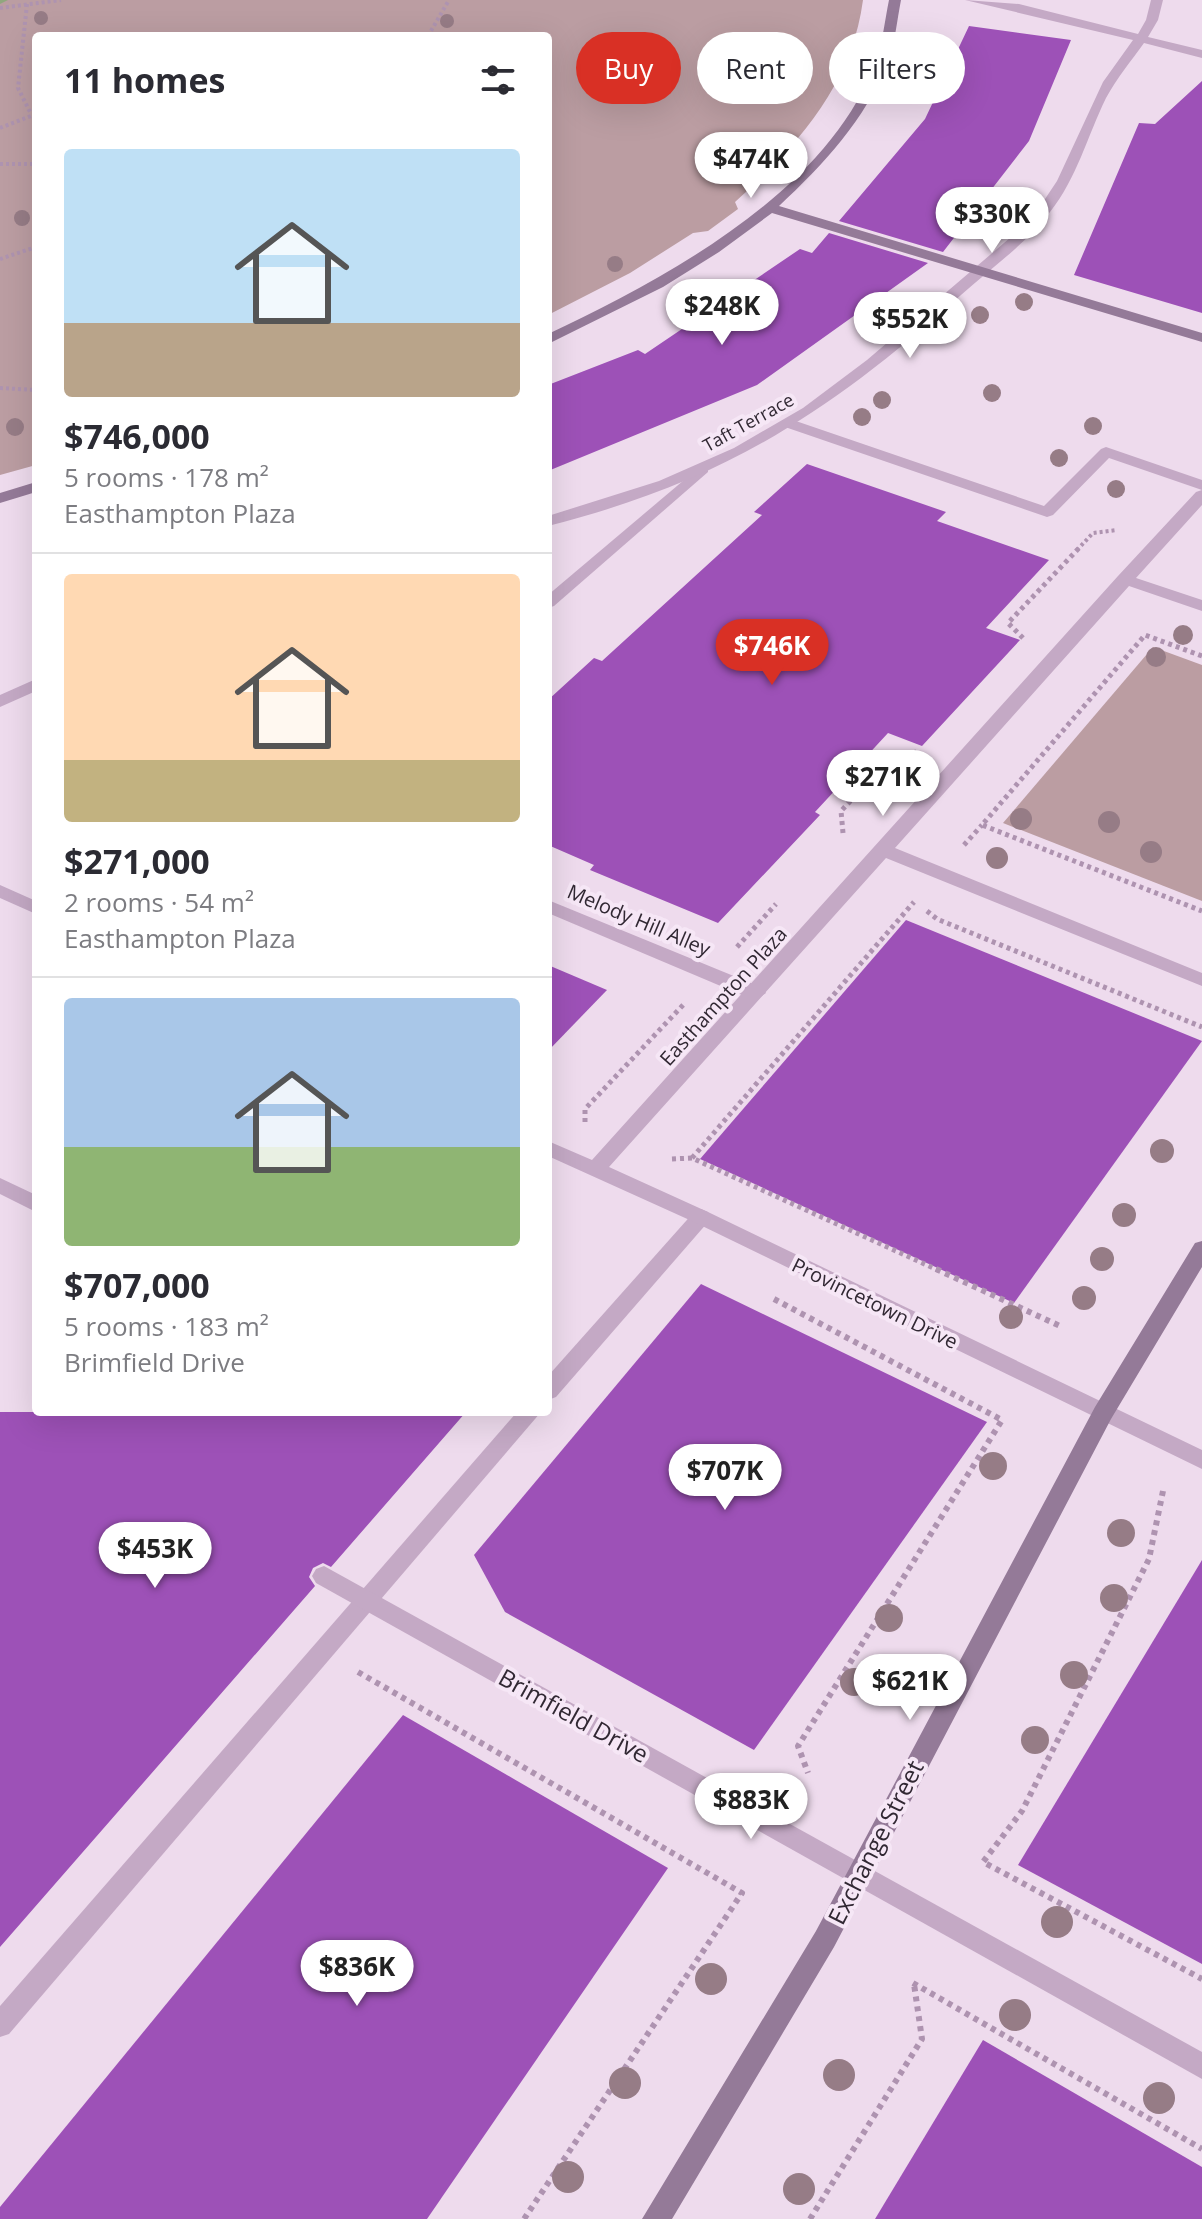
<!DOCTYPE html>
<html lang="en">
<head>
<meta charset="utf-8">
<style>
	:root { --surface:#fff; --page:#f2f2f3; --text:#2b2b33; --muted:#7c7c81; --line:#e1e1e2; --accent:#d93025 }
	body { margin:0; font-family:"Open Sans",sans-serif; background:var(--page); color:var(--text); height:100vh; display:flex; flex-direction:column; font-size:30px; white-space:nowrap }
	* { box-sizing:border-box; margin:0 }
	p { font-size:26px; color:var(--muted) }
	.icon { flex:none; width:44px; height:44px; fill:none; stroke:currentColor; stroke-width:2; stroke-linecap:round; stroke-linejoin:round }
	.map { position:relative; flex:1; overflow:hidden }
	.side { position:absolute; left:32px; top:32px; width:520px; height:1384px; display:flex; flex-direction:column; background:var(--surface); border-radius:8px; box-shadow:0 8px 32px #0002 }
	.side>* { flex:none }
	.top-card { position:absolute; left:576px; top:32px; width:506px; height:72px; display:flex; gap:16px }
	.price { position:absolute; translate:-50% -68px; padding:0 18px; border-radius:28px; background:#fff; color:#222; font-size:26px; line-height:52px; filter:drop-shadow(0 2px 4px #0008) }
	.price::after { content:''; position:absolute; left:50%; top:48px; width:24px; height:18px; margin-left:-12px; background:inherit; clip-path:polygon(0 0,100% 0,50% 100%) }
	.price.selected { background:var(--accent); color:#fff }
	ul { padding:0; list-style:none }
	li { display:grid; align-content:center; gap:16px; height:424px; padding:0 32px }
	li+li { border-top:2px solid var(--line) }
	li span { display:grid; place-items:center; height:248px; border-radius:8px; color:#555 }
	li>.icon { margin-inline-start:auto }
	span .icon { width:144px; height:144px; fill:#fffc; stroke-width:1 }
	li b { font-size:34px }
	h2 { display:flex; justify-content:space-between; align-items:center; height:96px; padding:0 32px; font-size:34px }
	.chip { padding:0 28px; border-radius:36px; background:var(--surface); box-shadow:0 8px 32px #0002; font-size:28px; line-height:72px }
	.chip.selected { background:var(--accent); color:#fff }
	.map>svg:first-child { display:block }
	.green { fill:#bb9da2 }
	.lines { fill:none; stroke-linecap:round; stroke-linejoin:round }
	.stream { fill:#90a77e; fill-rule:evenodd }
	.building { fill:#9d51b7 }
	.path-far2 { stroke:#ae93b0; stroke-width:4; stroke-dasharray:3 3; stroke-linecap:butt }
	.path-far1 { stroke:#ae93b0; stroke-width:5; stroke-dasharray:4 4; stroke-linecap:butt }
	.path { stroke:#ae93b0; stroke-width:6; stroke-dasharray:5 5; stroke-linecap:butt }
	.lane { fill:#c4a9c5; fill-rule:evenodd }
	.street { fill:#c4a9c5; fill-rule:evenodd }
	.secondary { fill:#947a98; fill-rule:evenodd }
	.tree { fill:#967c86 }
	.labels { text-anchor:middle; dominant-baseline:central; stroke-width:8; stroke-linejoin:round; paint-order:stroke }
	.far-street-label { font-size:18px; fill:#312833; stroke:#f6e7f6 }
	.street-label { font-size:20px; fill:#312833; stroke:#f6e7f6 }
	.near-street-label { font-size:24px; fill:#312833; stroke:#f6e7f6 }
</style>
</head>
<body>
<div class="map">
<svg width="1202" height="2219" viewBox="0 0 1202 2219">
	<rect width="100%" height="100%" fill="#eedbed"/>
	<g class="green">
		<path d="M0,0H863C852,85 797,146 735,202L738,209L708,231L693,233L630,273L548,315V36H36V465L0,475Z"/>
		<path d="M1153,647L1202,665V901L1003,823Z"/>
	</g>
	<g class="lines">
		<path class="stream" d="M0,0H8L0,4Z"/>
	</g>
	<g class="building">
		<path d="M969,26L1071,40L1029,141L943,252L839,221L925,119Z"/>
		<path d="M1202,81V313L1074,275L1139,123L1155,124Z"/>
		<path d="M829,233L928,263L757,385L548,471V385L638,350L645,354L800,249L812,253Z"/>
		<path d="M807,464L946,512L937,521L1049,560L986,628L1020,640L922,746L888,733L815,812L820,815L718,923L590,870L594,865L548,845V700L594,658L602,661L762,515L754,512Z"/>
		<path d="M906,920L1202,1041L1014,1303L700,1159Z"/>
		<path d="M548,965L607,990L548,1051Z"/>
		<path d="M701,1284L987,1422L754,1750L505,1612L474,1555Z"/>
		<path d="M0,1412H466L331,1567L323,1563L313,1568L309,1577L315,1586L0,1947Z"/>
		<path d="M1202,1560V1964L1018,1865Z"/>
		<path d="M403,1715L668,1868L427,2219H0V2207Z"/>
		<path d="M983,2040L1202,2167V2219H875Z"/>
	</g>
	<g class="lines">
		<g class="path-far2">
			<path d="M27,4L18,88L31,114"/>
			<path d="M0,8L61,0"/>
			<path d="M428,36L449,0"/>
			<path d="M0,128L36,114"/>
			<path d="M0,164H36"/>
			<path d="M0,259L36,247"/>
			<path d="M0,388L36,390"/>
			<path d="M1077,550L1093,533L1117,530"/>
		</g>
		<g class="path-far1">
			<path d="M1023,638L1008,623L1079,548"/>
			<path d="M1202,656L1145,635L982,825L1202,911"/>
			<path d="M843,833L841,811L893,756L916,752"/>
			<path d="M964,845L982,825"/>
			<path d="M927,911L937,919L1202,1027"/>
			<path d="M737,947L776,904"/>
			<path d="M585,1122V1109L684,1004"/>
			<path d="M692,1158L914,902"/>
			<path d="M672,1159L692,1158L940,1271"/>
		</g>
		<g class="path">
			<path d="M936,1269L1060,1326"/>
			<path d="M774,1299L1002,1420L798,1746L808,1773"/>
			<path d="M1163,1491L1149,1559L1022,1811L983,1862L1202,1979"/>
			<path d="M358,1672L742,1893L524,2219"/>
			<path d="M913,1983L1202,2149"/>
			<path d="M810,2219L922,2039L914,1984"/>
		</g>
		<g class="lane">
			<path d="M790,419L1044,506L1101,449L1106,447L1202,480V490L1109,458L1053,515L1047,517L785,427L782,424Z"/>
			<path d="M703,464L708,466V472L554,606L548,608V595Z"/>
			<path d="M548,900L763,988L766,993L756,1000L749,998L548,913Z"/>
			<path d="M701,1209L708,1212L711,1217L708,1222L556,1397L548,1400V1376L694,1212Z"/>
			<path d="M517,1412H541L9,2034L0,2037V2006Z"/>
		</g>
		<g class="street">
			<path d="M965,0L1019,4L1138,34L1146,20L1151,0H1163L1158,20L1148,37L1202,50V58L1144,43C1131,61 1117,78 1106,98C1087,137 1077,178 1050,212C1026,244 991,268 961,295C829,413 722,482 548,526V516L659,481L734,448L803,408L867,360L1011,237L1039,208L1057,181L1103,82L1133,40Z"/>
			<path d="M1202,490V505L1136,578L1202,600V611L1129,586L895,848L1202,973V986L886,858L609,1167L708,1212L1202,1450V1469L694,1222L548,1156V1141L592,1160L1118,576L1196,492Z"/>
			<path d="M36,679V691L0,707V695Z"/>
			<path d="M0,885L36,901V914L0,898Z"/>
			<path d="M0,1178L36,1195V1212L0,1194Z"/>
			<path d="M324,1566L1202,2052V2079L316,1583L312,1576L316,1569Z"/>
		</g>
		<g class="secondary">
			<path d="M889,0H901C897,20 895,43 888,62C865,120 824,164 779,206L1202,333V342L772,213L719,252L663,287L548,344V334C665,279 831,190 876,60C883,41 885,19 889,0Z"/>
			<path d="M36,482V492L0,503V493Z"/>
			<path d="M1202,1241V1267L1111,1419L834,1947L672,2219H642L816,1931L1095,1407L1195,1243Z"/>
		</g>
	</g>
	<g class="tree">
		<circle cx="41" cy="18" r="7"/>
		<circle cx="447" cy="21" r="7"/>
		<circle cx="22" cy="218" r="8"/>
		<circle cx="615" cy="264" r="8"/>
		<circle cx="1024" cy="302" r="9"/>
		<circle cx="980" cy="315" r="9"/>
		<circle cx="992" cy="393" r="9"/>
		<circle cx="882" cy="400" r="9"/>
		<circle cx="862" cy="417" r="9"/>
		<circle cx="1093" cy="426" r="9"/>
		<circle cx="15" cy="427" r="9"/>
		<circle cx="1059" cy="458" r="9"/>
		<circle cx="1116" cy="489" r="9"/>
		<circle cx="1183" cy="635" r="10"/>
		<circle cx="1156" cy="657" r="10"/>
		<circle cx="1021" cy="819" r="11"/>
		<circle cx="1109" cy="822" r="11"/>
		<circle cx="1151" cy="852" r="11"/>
		<circle cx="997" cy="858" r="11"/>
		<circle cx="1162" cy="1151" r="12"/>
		<circle cx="1124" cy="1215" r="12"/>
		<circle cx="1102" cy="1259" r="12"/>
		<circle cx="1084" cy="1298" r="12"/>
		<circle cx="1011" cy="1317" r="12"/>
		<circle cx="993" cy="1466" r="14"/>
		<circle cx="1121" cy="1533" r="14"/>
		<circle cx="1114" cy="1598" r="14"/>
		<circle cx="889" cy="1618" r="14"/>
		<circle cx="1074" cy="1675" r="14"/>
		<circle cx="854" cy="1682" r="14"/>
		<circle cx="1035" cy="1740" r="14"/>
		<circle cx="1057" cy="1922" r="16"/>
		<circle cx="711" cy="1979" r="16"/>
		<circle cx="1015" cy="2015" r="16"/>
		<circle cx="839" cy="2075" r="16"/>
		<circle cx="625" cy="2083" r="16"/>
		<circle cx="1159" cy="2098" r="16"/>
		<circle cx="568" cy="2177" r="16"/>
		<circle cx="799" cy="2189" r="16"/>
	</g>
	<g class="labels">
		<g class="far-street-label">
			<text transform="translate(748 422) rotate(-29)">Taft Terrace</text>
		</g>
		<g class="street-label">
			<text transform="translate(639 920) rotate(23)">Melody Hill Alley</text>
			<text transform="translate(723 996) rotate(-48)">Easthampton Plaza</text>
			<text transform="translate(875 1303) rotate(26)">Provincetown Drive</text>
		</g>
		<g class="near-street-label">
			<text transform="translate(574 1715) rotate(29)">Brimfield Drive</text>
			<text transform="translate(875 1842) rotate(-63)">Exchange Street</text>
		</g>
	</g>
</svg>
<b class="price" style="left:751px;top:200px">$474K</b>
<b class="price" style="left:992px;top:255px">$330K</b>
<b class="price" style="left:722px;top:347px">$248K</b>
<b class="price" style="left:910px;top:360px">$552K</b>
<b class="price selected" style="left:772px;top:687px">$746K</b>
<b class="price" style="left:883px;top:818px">$271K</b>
<b class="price" style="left:725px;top:1512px">$707K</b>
<b class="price" style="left:155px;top:1590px">$453K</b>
<b class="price" style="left:910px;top:1722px">$621K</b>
<b class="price" style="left:751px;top:1841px">$883K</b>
<b class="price" style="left:357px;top:2008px">$836K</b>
<div class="top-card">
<a class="chip selected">Buy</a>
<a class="chip">Rent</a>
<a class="chip">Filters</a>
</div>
<section class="side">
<h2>11 homes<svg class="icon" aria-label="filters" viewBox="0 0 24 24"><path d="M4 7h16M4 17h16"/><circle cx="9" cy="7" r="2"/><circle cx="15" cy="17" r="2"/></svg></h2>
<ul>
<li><span style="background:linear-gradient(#bfe0f5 70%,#b9a48a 0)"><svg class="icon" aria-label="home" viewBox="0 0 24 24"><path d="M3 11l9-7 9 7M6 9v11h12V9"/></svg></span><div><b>$746,000</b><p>5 rooms · 178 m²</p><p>Easthampton Plaza</p></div></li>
<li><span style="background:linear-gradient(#ffd9b3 75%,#c2b280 0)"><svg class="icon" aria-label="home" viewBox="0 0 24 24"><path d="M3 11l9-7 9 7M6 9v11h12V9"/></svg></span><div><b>$271,000</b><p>2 rooms · 54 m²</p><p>Easthampton Plaza</p></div></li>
<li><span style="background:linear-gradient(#a9c7e8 60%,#8fb573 0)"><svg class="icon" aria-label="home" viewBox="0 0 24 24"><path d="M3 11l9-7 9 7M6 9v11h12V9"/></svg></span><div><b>$707,000</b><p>5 rooms · 183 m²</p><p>Brimfield Drive</p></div></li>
</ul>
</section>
</div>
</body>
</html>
